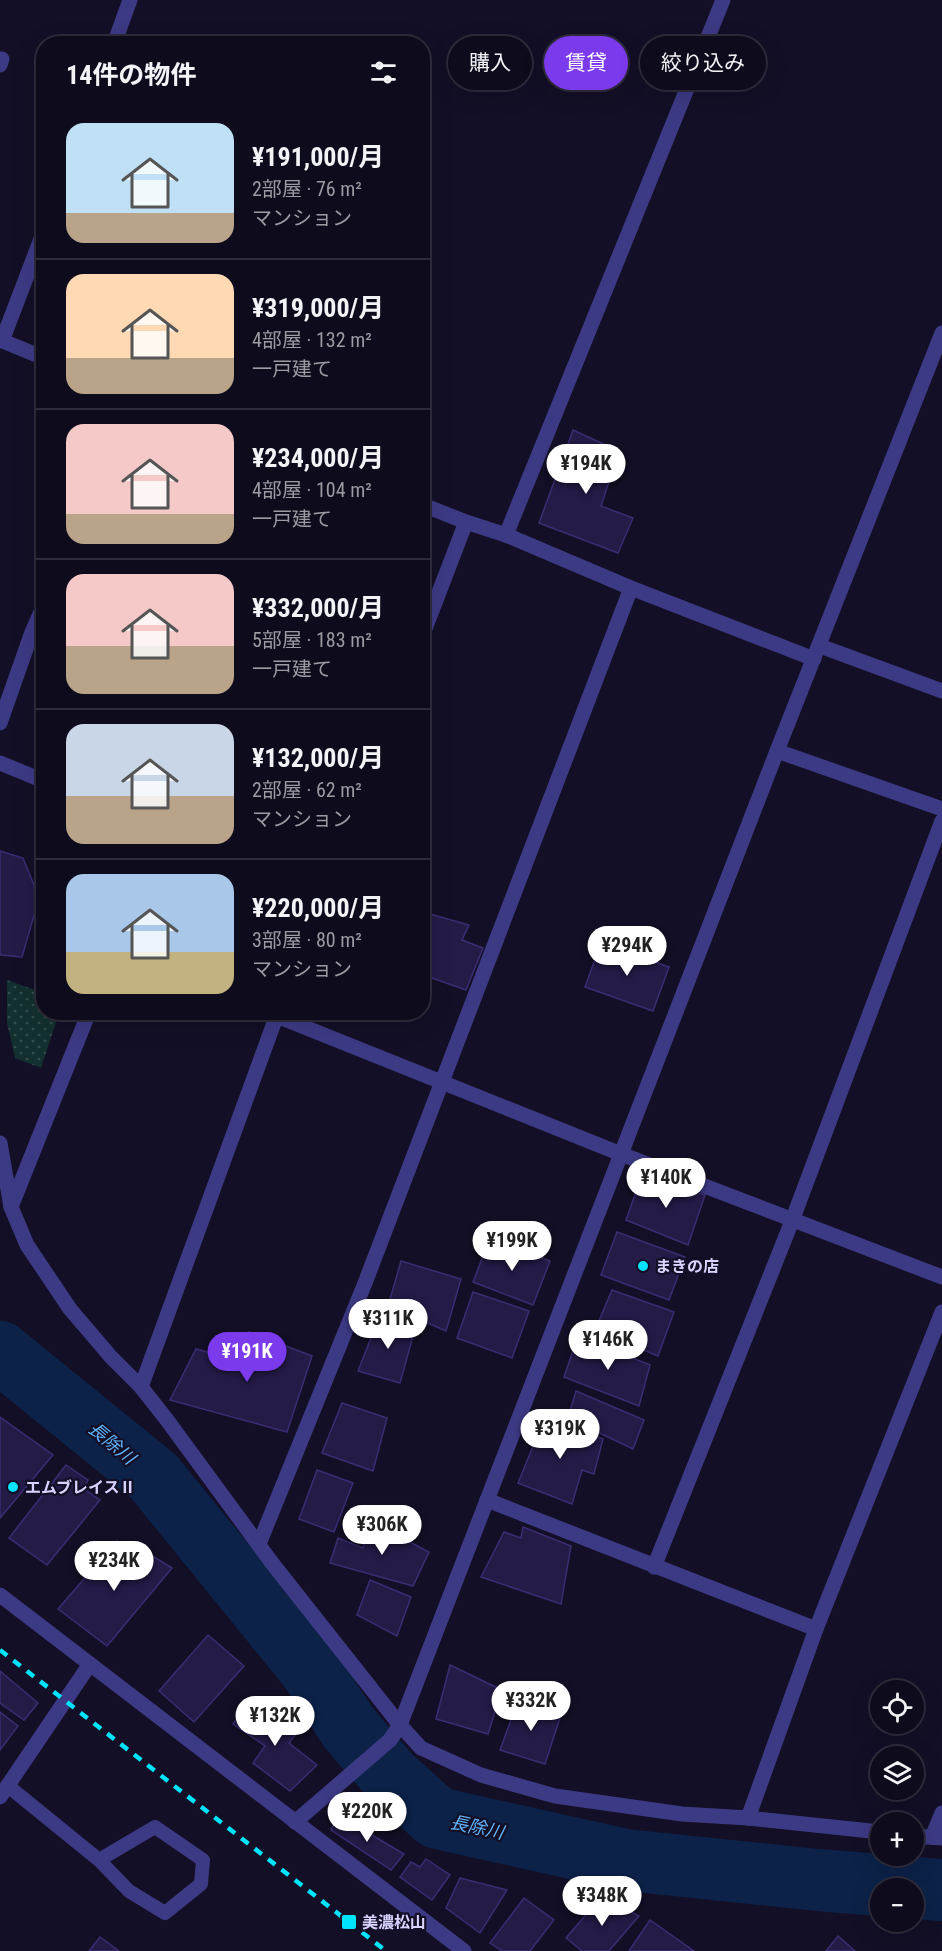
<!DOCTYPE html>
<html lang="ja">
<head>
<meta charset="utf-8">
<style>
	:root { --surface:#0e0b1c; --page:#171425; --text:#f1f3f6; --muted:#9b9ba3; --line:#2e2b3b; --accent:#7c3aed }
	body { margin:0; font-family:"Roboto Condensed","Noto Sans JP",sans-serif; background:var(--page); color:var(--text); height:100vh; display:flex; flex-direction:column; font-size:22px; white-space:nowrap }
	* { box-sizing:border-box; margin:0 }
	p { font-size:20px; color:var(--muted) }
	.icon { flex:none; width:33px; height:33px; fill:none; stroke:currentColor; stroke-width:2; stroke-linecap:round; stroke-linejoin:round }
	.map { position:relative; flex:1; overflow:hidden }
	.sheet { position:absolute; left:36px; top:36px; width:394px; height:984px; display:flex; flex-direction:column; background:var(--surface); border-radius:24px; box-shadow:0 6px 24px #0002,0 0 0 2px var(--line) }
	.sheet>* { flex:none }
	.banner { position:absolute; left:448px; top:36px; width:404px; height:54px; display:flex; gap:12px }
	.fabs { position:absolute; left:870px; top:1680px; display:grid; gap:12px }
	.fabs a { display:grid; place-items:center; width:54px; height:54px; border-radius:50%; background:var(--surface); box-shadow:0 6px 24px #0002,0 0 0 2px var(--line); font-size:30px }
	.price { position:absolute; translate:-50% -51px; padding:0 14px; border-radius:21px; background:#fff; color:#222; font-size:20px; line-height:39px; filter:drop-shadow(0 2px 3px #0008) }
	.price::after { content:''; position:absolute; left:50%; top:36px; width:18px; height:14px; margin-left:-9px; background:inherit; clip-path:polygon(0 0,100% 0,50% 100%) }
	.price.on { background:var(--accent); color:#fff }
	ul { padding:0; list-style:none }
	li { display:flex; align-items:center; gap:18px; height:150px; padding:0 30px }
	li+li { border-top:2px solid var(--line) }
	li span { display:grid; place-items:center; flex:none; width:168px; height:120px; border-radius:18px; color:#555 }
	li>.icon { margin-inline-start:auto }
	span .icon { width:72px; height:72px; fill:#fffc; stroke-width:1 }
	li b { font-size:26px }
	h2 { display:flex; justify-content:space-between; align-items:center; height:72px; padding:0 30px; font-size:26px }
	.chip { padding:0 21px; border-radius:27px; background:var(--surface); box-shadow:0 6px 24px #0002,0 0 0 2px var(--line); font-size:21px; line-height:54px }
	.chip.on { background:var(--accent); color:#fff }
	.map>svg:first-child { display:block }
	.park { fill:url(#park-dots) }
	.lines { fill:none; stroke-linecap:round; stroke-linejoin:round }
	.river { stroke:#0c2248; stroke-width:62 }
	.building { fill:#241b47; stroke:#3b2d73; stroke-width:1.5 }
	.service { stroke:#3d3a85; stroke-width:14 }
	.minor { stroke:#3d3a85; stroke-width:15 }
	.rail { stroke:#00e5ff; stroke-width:4.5; stroke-dasharray:9 8; stroke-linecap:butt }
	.poi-dot { fill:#00e5ff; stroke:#130f26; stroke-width:2 }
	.labels { text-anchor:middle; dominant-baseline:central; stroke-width:4.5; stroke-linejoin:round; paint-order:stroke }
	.poi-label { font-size:16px; font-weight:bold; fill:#d9d4ff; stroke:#130f26; text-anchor:start }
	.water-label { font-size:18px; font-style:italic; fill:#62b6ff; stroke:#130f26 }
</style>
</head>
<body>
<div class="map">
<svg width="942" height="1951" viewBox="0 0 942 1951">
	<defs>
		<pattern id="park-dots" width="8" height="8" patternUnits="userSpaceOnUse" patternTransform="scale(1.5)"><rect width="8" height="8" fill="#12302f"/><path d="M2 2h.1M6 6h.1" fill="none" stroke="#344d4e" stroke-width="1.8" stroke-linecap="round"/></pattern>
	</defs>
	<rect width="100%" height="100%" fill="#130f26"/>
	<path class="park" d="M7,980L43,993L44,1012L59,1013L41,1068L15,1058L7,1023Z"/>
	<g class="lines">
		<path class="river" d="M0,1352L154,1477L310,1669L349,1728L390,1776L437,1818L626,1860L818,1880L942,1890"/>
	</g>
	<g class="building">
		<path d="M573,430L619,451L601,506L633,518L618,553L539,523Z"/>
		<path d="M0,851L23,858L34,885L37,905L22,957L0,955Z"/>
		<path d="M423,912L469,925L462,940L483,948L466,990L423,975Z"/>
		<path d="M601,943L669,967L653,1011L585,987Z"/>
		<path d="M642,1175L705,1195L688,1245L626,1220Z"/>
		<path d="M617,1232L685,1257L669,1300L601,1275Z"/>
		<path d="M490,1238L550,1261L533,1305L473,1282Z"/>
		<path d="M401,1261L461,1279L446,1331L388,1306Z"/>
		<path d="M612,1290L674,1312L658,1356L595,1330Z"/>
		<path d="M473,1292L529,1311L512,1358L457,1338Z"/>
		<path d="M380,1315L415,1329L400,1383L358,1371Z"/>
		<path d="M249,1332L312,1356L287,1432L170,1400L196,1349L236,1360Z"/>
		<path d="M578,1336L650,1365L639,1406L564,1377Z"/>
		<path d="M576,1391L644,1420L633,1449L568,1418Z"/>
		<path d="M342,1403L387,1418L373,1471L322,1453Z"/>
		<path d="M0,1417L53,1455L0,1518Z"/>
		<path d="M545,1417L603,1439L594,1474L582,1470L572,1504L518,1483Z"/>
		<path d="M66,1465L88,1480L84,1489L100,1500L47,1565L9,1538Z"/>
		<path d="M317,1470L353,1483L334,1532L299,1519Z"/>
		<path d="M371,1521L429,1552L413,1586L330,1563L338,1538L363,1548Z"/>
		<path d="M523,1527L571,1546L561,1604L481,1577L504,1532L521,1538Z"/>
		<path d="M117,1541L143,1563L151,1555L172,1568L107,1646L58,1609Z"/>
		<path d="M370,1580L411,1597L397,1636L357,1615Z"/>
		<path d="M208,1635L244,1666L194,1722L159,1691Z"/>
		<path d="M450,1665L502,1690L488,1734L436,1719Z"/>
		<path d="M0,1671L38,1703L24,1720L0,1703Z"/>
		<path d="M519,1698L561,1715L545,1764L500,1750Z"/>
		<path d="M249,1700L296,1734L289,1743L317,1765L290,1791L253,1763L265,1746L233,1724Z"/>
		<path d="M0,1712L18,1726L0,1750Z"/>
		<path d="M338,1815L404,1854L391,1870L331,1830Z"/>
		<path d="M426,1859L450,1875L432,1900L400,1877L411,1862L420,1867Z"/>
		<path d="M460,1878L507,1890L480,1933L446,1908Z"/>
		<path d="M601,1897L639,1916L609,1951H582L566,1938Z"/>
		<path d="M524,1898L554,1920L530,1951H502L490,1943Z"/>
		<path d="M650,1920L694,1951H629Z"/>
		<path d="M838,1936L855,1951H826Z"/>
		<path d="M100,1937L119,1951H89Z"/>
	</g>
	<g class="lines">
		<path class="service" d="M8,1786L99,1860L129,1891L165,1913L201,1884L203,1860L155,1827L99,1860"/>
		<g class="minor">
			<path d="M114,44L130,0"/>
			<path d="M0,59H2L0,65"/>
			<path d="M0,340L44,358"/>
			<path d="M2,341L44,231"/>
			<path d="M423,505L466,522L506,535L631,588L814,659"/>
			<path d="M506,535L723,0"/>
			<path d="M423,634L466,522"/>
			<path d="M820,646L942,691"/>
			<path d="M0,723L32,632L44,605"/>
			<path d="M777,751L942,809"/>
			<path d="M0,763L44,781"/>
			<path d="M267,1012L621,1154L942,1277"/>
			<path d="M0,1143L11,1207L27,1245L70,1309L111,1357L141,1387L167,1420L272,1563L400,1725L421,1748L481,1775L555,1796L682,1814L748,1818L880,1832"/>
			<path d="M11,1207L89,1012"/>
			<path d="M141,1387L278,1012"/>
			<path d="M487,1500L816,1629"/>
			<path d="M259,1544L365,1283L631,588"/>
			<path d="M654,1567L792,1221L942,821"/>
			<path d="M0,1595L464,1951"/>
			<path d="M0,1797L90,1664"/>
			<path d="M748,1818L816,1629L942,1312"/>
			<path d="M295,1822L390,1740L400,1725L777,751L942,333"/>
			<path d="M914,1836L942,1838"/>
			<path d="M932,1837L942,1813"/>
		</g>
		<path class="rail" d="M0,1650L386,1951"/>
	</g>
	<g class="poi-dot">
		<circle cx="643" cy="1266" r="6"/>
		<circle cx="13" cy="1487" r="6"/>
		<rect x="341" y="1914" width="16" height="16" rx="3"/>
	</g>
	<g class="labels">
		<g class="poi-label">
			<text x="655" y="1266">まきの店</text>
			<text x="25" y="1487">エムブレイスⅡ</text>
			<text x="362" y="1922">美濃松山</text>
		</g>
		<g class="water-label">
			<text transform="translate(112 1443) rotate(40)">長除川</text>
			<text transform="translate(477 1827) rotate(12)">長除川</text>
		</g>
	</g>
</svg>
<div class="fabs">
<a><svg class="icon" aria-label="locate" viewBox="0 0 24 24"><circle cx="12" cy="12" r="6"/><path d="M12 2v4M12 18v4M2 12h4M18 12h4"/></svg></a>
<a><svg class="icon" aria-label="layers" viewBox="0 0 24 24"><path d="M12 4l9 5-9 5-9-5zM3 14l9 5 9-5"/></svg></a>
<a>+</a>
<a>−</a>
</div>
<b class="price" style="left:586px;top:495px">¥194K</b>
<b class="price" style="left:627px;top:977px">¥294K</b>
<b class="price" style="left:666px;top:1209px">¥140K</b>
<b class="price" style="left:512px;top:1272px">¥199K</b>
<b class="price" style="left:388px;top:1350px">¥311K</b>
<b class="price" style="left:608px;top:1371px">¥146K</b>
<b class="price on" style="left:247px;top:1383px">¥191K</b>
<b class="price" style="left:560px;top:1460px">¥319K</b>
<b class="price" style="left:382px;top:1556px">¥306K</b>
<b class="price" style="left:114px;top:1592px">¥234K</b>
<b class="price" style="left:531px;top:1732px">¥332K</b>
<b class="price" style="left:275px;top:1747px">¥132K</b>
<b class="price" style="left:367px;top:1843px">¥220K</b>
<b class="price" style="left:602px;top:1927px">¥348K</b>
<div class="banner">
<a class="chip">購入</a>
<a class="chip on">賃貸</a>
<a class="chip">絞り込み</a>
</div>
<section class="sheet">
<h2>14件の物件<svg class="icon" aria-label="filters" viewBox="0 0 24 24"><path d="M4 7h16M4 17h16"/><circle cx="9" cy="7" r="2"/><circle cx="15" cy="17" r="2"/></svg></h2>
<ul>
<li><span style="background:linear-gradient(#bfe0f5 75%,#b9a48a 0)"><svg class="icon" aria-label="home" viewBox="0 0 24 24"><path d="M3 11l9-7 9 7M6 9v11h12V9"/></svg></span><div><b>¥191,000/月</b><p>2部屋 · 76 m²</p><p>マンション</p></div></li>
<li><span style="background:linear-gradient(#ffd9b3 70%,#b9a48a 0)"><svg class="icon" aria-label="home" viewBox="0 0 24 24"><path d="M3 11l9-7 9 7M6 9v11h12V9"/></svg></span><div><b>¥319,000/月</b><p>4部屋 · 132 m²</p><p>一戸建て</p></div></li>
<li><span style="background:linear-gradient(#f6c9c9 75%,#b9a48a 0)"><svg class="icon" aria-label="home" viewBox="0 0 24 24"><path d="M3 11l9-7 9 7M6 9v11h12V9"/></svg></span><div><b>¥234,000/月</b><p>4部屋 · 104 m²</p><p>一戸建て</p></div></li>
<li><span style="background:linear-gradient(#f6c9c9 60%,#b9a48a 0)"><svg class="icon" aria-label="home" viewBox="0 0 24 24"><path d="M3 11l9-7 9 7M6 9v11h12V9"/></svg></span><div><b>¥332,000/月</b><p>5部屋 · 183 m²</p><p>一戸建て</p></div></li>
<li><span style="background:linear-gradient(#c9d6e8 60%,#b9a48a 0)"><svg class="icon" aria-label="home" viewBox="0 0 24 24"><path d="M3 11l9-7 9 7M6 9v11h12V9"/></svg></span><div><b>¥132,000/月</b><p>2部屋 · 62 m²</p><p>マンション</p></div></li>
<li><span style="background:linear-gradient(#a9c7e8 65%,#c2b280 0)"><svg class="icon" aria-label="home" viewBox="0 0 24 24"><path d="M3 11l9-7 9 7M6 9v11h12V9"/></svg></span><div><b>¥220,000/月</b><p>3部屋 · 80 m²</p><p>マンション</p></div></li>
</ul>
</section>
</div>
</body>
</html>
